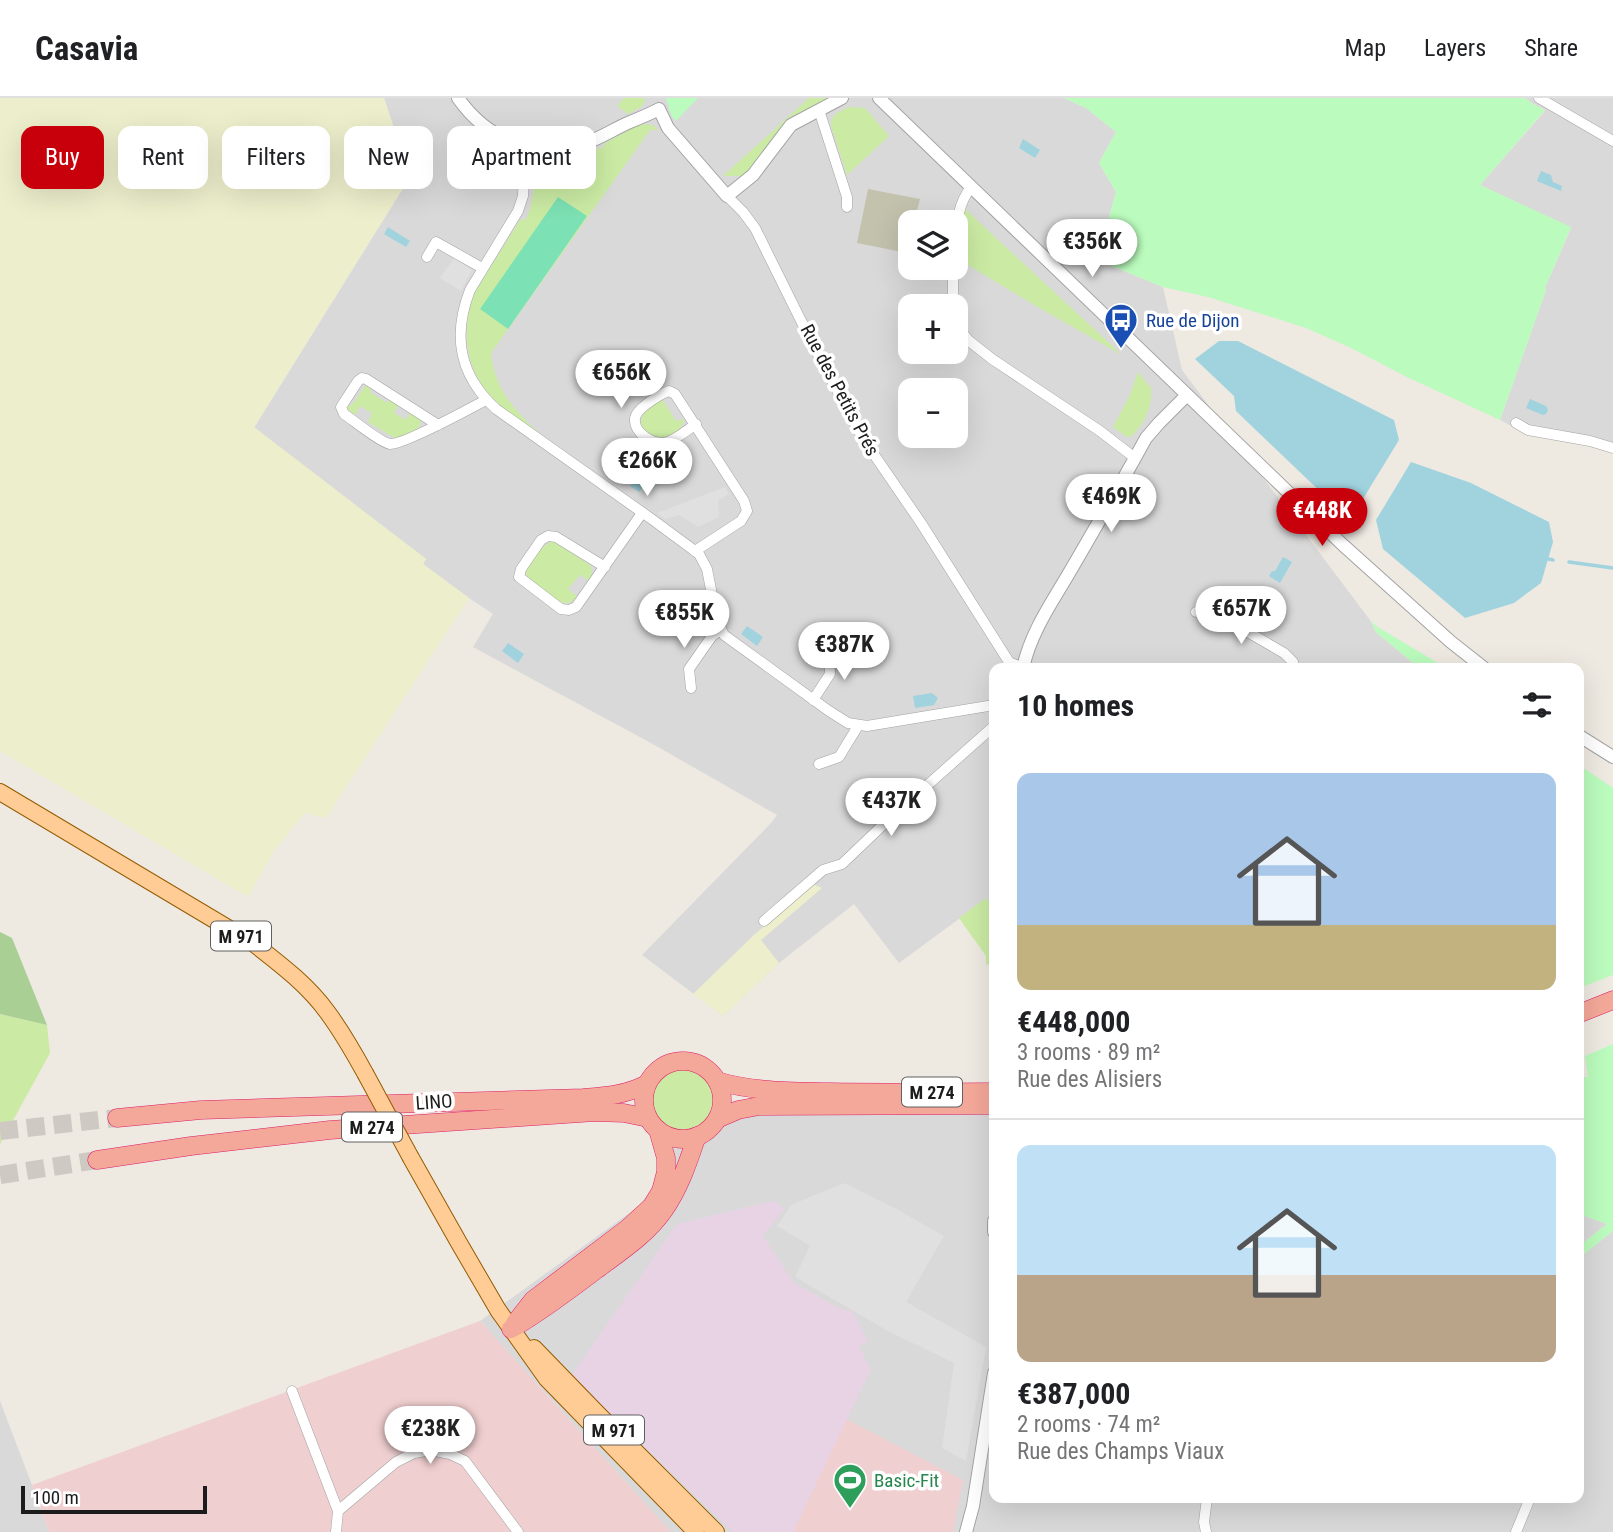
<!DOCTYPE html>
<html lang="en">
<head>
<meta charset="utf-8">
<style>
	:root { --surface:#fff; --page:#f2f2f2; --text:#202124; --muted:#757577; --line:#e0e0e0; --accent:#c8000b }
	body { margin:0; font-family:"Roboto Condensed",sans-serif; background:var(--page); color:var(--text); height:100vh; display:flex; flex-direction:column; font-size:26px; white-space:nowrap }
	* { box-sizing:border-box; margin:0 }
	p { font-size:23px; color:var(--muted) }
	.icon { flex:none; width:38px; height:38px; fill:none; stroke:currentColor; stroke-width:2; stroke-linecap:round; stroke-linejoin:round }
	.map { position:relative; flex:1; overflow:hidden }
	.drawer { position:absolute; left:989px; top:565px; width:595px; height:840px; display:flex; flex-direction:column; background:var(--surface); border-radius:14px; box-shadow:0 7px 28px #0002 }
	.drawer>* { flex:none }
	.guide { position:absolute; left:21px; top:28px; width:665px; height:63px; display:flex; gap:14px }
	.buttons { position:absolute; left:898px; top:112px; display:grid; gap:14px }
	.buttons a { display:grid; place-items:center; width:70px; height:70px; border-radius:14px; background:var(--surface); box-shadow:0 7px 28px #0002; font-size:35px }
	.scale { position:absolute; left:21px; bottom:18px; width:186px; box-sizing:border-box; padding-left:7px; border:4px solid #1c1c1c; border-top:0; font-size:19px; line-height:24px; white-space:nowrap; color:#1c1c1c; -webkit-text-stroke:5px #fff; paint-order:stroke }
	.price { position:absolute; translate:-50% -60px; padding:0 16px; border-radius:24px; background:#fff; color:#222; font-size:23px; line-height:46px; filter:drop-shadow(0 2px 4px #0008) }
	.price::after { content:''; position:absolute; left:50%; top:42px; width:21px; height:16px; margin-left:-10px; background:inherit; clip-path:polygon(0 0,100% 0,50% 100%) }
	.price.selected { background:var(--accent); color:#fff }
	ul { padding:0; list-style:none }
	li { display:grid; align-content:center; gap:14px; height:371px; padding:0 28px }
	li+li { border-top:2px solid var(--line) }
	li span { display:grid; place-items:center; height:217px; border-radius:14px; color:#555 }
	li>.icon { margin-inline-start:auto }
	span .icon { width:126px; height:126px; fill:#fffc; stroke-width:1 }
	li b { font-size:30px }
	h2 { display:flex; justify-content:space-between; align-items:center; height:84px; padding:0 28px; font-size:30px }
	.tag { padding:0 24px; border-radius:14px; background:var(--surface); box-shadow:0 7px 28px #0002; font-size:24px; line-height:63px }
	.tag.selected { background:var(--accent); color:#fff }
	header { display:flex; align-items:center; gap:42px; box-sizing:border-box; height:98px; padding:0 35px; background:var(--surface); border-bottom:2px solid var(--line) }
	header strong { font-size:33px }
	nav { display:flex; gap:38px; margin-inline-start:auto; font-size:24px }
	.map>svg:first-child { display:block }
	.residential { fill:#dad9d9; fill-rule:evenodd }
	.commercial { fill:#f0cfd0 }
	.industrial { fill:#e8d3e5 }
	.construction { fill:#c3c2ad }
	.farmland { fill:#edeecb }
	.grass { fill:#cbeba4 }
	.forest { fill:#a9cf94 }
	.park { fill:#bbfbbd }
	.pitch { fill:#7ce1b4 }
	.parking { fill:#e0e0e0 }
	.water { fill:#a0d3de }
	.lines { fill:none; stroke-linecap:round; stroke-linejoin:round }
	.stream { stroke:#a0d3de; stroke-width:3.5 }
	.trunk-tunnel { stroke:#cecac3; stroke-width:18; stroke-dasharray:18 9; stroke-linecap:butt }
	.minor-casing { stroke:#a3a3a3; stroke-width:11 }
	.tertiary-casing { stroke:#a3a3a3; stroke-width:14 }
	.primary-casing { stroke:#945b00; stroke-width:18 }
	.trunk-casing { stroke:#dd1d69; stroke-width:19 }
	.minor { stroke:#fff; stroke-width:10 }
	.tertiary { stroke:#fff; stroke-width:12 }
	.primary { stroke:#ffcc95; stroke-width:16 }
	.trunk { stroke:#f4a899; stroke-width:18 }
	.primary-bridge-casing { stroke:#945b00; stroke-width:18; stroke-linecap:butt }
	.primary-bridge { stroke:#ffcc95; stroke-width:16 }
	.labels { text-anchor:middle; dominant-baseline:central; stroke-width:7; stroke-linejoin:round; paint-order:stroke }
	.shield { fill:#fff; stroke:#606060; stroke-width:2 }
	.shield-label { font-size:18px; font-weight:bold; fill:#1c1c1c }
	.transit-label { font-size:19px; fill:#164399; stroke:#fff; text-anchor:start }
	.street-label { font-size:19px; fill:#1c1c1c; stroke:#fff }
	.leisure-label { font-size:19px; fill:#27864d; stroke:#fff; text-anchor:start }
</style>
</head>
<body>
<header>
<strong>Casavia</strong>
<nav><a>Map</a><a>Layers</a><a>Share</a></nav>
</header>
<div class="map">
<svg width="1613" height="1434" viewBox="0 0 1613 1434">
	<rect width="100%" height="100%" fill="#eee9e1"/>
	<g class="residential">
		<path d="M384,0H1064L1086,10L1116,34L1099,65L1116,94L1097,162L1163,189L1182,272L1370,522L1376,534L1419,570H994V811L986,801L899,865L854,806L779,865L723,918L642,857L771,725L777,717L651,645L473,549L493,516L469,500L423,466L426,461L254,330L410,79ZM910,124H956V170H910ZM910,208H956V254H910ZM910,292H956V338H910Z"/>
		<path d="M1525,0H1613V353L1521,333L1500,322L1546,192L1545,190L1571,130L1480,87L1544,14L1545,12L1533,6Z"/>
		<path d="M994,1012V1400H1578L1579,1160L1613,1133V1434H671L480,1223L639,1108L651,1092L657,1081L659,1064L655,1044L700,1043L719,1026L749,1014Z"/>
		<path d="M1579,1116L1607,1126L1579,1148Z"/>
		<path d="M0,1303L32,1387L49,1434H0Z"/>
	</g>
	<g class="commercial">
		<path d="M480,1223L671,1434H49L32,1387Z"/>
		<path d="M846,1321L963,1382L953,1434H793Z"/>
	</g>
	<path class="industrial" d="M774,1103L784,1111L763,1138L794,1185L842,1212L852,1213L868,1243L859,1249L871,1271L793,1434H733L571,1278L677,1126Z"/>
	<path class="construction" d="M868,91L920,101L914,124H910V142L907,155L857,145Z"/>
	<g class="farmland">
		<path d="M0,0H384L410,79L254,329L426,461L423,466L469,500L326,720L305,715L276,750L248,799L0,653Z"/>
		<path d="M813,786L822,790L761,842L779,865L723,918L693,896L755,836Z"/>
	</g>
	<g class="grass">
		<path d="M624,0H644L645,4L641,9L628,16L617,8Z"/>
		<path d="M809,0H830L789,22L781,29L752,68L742,78H723Z"/>
		<path d="M849,9L865,10L889,38L847,77L831,28C831,16 839,14 849,9Z"/>
		<path d="M644,26L653,27L658,32H650L491,255C494,288 513,312 537,333L536,334C523,325 509,316 497,305C466,276 459,233 475,194L520,122L526,121L530,111L534,92L530,90L531,63L534,58L567,57L571,59L591,54L603,49L605,45L636,28Z"/>
		<path d="M965,110L982,127L1122,257L1041,211L963,164Z"/>
		<path d="M1138,274L1151,290C1153,308 1144,326 1132,338L1127,339L1113,329L1129,299Z"/>
		<path d="M366,287L371,290L370,294L387,305L390,301L398,308L394,315L406,322L410,314L421,320C423,332 408,336 399,341L395,340L368,324L372,315L360,308L355,317L347,311L348,306L351,308Z"/>
		<path d="M662,301L676,323L685,321C674,353 629,337 644,316C648,310 656,305 662,301Z"/>
		<path d="M551,443L555,444L590,467C593,473 592,477 589,483L580,477L568,491L578,499C565,516 541,492 528,483C527,478 525,476 527,471C530,463 544,447 551,443Z"/>
		<path d="M986,800L994,811V869L986,866V858L959,820Z"/>
		<path d="M0,916L47,927L50,955L0,1046Z"/>
		<circle cx="682" cy="1001" r="31"/>
	</g>
	<path class="forest" d="M0,834L12,840L47,927L0,916Z"/>
	<g class="park">
		<path d="M666,0H698L676,23L671,17Z"/>
		<path d="M1064,0H1525L1533,6L1545,12L1480,87L1571,129L1545,190L1546,192L1500,322L1407,279L1349,249L1306,230L1208,199L1163,189L1097,162L1116,94L1099,65L1116,34L1086,10Z"/>
		<path d="M1370,522L1376,528L1446,570H1419L1376,534Z"/>
		<path d="M1579,667L1613,690V877L1579,890Z"/>
		<path d="M1613,946V1133L1579,1160V1148L1607,1126L1579,1116V979H1588L1585,958Z"/>
	</g>
	<path class="pitch" d="M558,99L587,118L508,231L480,211Z"/>
	<g class="parking">
		<path d="M454,160L472,172L461,193L440,180Z"/>
		<path d="M725,389L729,396L718,403L719,419L698,429L679,417L665,421L657,415Z"/>
		<path d="M844,1085L893,1109L944,1138L906,1204L986,1249L966,1363L942,1350L954,1265L888,1233L795,1179L810,1148L777,1128L791,1107Z"/>
	</g>
	<g class="water">
		<path d="M1023,41L1040,52L1035,60L1019,50Z"/>
		<path d="M1541,73L1551,77L1553,84L1562,88L1561,93L1537,83Z"/>
		<path d="M388,129L410,143L406,149L384,136Z"/>
		<path d="M1219,243H1238L1394,322L1399,342L1350,422L1236,313L1234,298L1195,261Z"/>
		<path d="M1530,301L1546,308L1548,312L1546,316L1543,317L1526,310Z"/>
		<path d="M1411,364L1471,385L1549,424L1553,444L1541,485L1514,505L1465,520L1383,451L1376,422Z"/>
		<path d="M641,373L651,379L639,394L630,388Z"/>
		<path d="M1283,459L1292,464L1280,485L1269,478L1272,473H1275Z"/>
		<path d="M747,528L763,539L757,548L741,536Z"/>
		<path d="M508,545L524,556L518,565L502,553Z"/>
		<path d="M932,595L938,600L934,607L915,610L913,598Z"/>
	</g>
	<g class="lines">
		<g class="stream">
			<path d="M1544,460L1553,462"/>
			<path d="M1569,464L1613,470"/>
		</g>
		<g class="trunk-tunnel">
			<path d="M0,1033L117,1020"/>
			<path d="M0,1077L97,1062"/>
		</g>
		<defs>
			<g id="minor">
				<path d="M1539,0L1613,43"/>
				<path d="M819,12L847,99V109"/>
				<path d="M525,49L523,98L518,113L470,192C452,238 459,277 496,311L653,422L699,456L707,471L717,522L724,537L829,613L848,625L867,628L994,607"/>
				<path d="M727,98L743,114L755,130L815,251L862,339L921,425L1009,564L1023,570"/>
				<path d="M956,143C957,123 958,106 971,89"/>
				<path d="M427,159L436,144L482,170"/>
				<path d="M953,208V170"/>
				<path d="M956,221L962,234L968,242L992,261L1100,333L1135,360"/>
				<path d="M1516,325L1528,332L1590,343L1613,350"/>
				<path d="M438,327L366,281L362,280L358,283L341,309L344,316C353,322 381,345 390,346C403,347 471,310 486,302"/>
				<path d="M695,453L741,423L747,413L744,403L675,296L669,293C660,296 636,311 635,320C633,335 654,348 667,344C677,341 687,332 696,326"/>
				<path d="M605,469L556,439L548,438L541,442L521,471L519,479L561,511L569,512L576,509L642,415"/>
				<path d="M1196,514H1213L1284,555L1293,564L1295,570"/>
				<path d="M691,590L689,571L712,538L720,532"/>
				<path d="M813,602L830,576L829,553"/>
				<path d="M819,666L839,659L858,628"/>
				<path d="M764,823L823,772L842,766L886,724L994,628"/>
				<path d="M292,1293L338,1413"/>
				<path d="M336,1434L338,1413L396,1364L414,1355L431,1352L450,1356L465,1363L518,1434"/>
				<path d="M1206,1434L1204,1424L1207,1400"/>
				<path d="M1516,1434L1530,1400"/>
			</g>
			<g id="tertiary">
				<path d="M458,0C489,44 540,63 591,43C604,38 616,30 630,24C640,20 650,16 659,11L668,30L727,98L753,77L791,27L842,0"/>
				<path d="M879,0L1343,447L1451,544L1484,570"/>
				<path d="M1023,570C1031,533 1053,503 1072,470C1097,427 1122,384 1146,340L1159,325L1187,297"/>
				<path d="M1578,637L1613,659"/>
				<path d="M994,1123V1134"/>
				<path d="M966,1434L973,1408L994,1275"/>
			</g>
			<g id="primary">
				<path d="M0,694L253,845C280,866 308,887 328,915C342,934 354,955 365,975"/>
				<path d="M411,1060L459,1145L498,1212L547,1281L696,1434"/>
				<path d="M534,1250L597,1315L716,1434"/>
			</g>
			<g id="trunk">
				<path d="M1578,916L1613,902"/>
				<circle cx="683" cy="1002" r="39"/>
				<path d="M717,983C754,994 792,993 830,994C885,995 939,994 994,994"/>
				<path d="M117,1020L201,1012L583,1000C608,998 625,997 647,986"/>
				<path d="M717,1021L738,1012L759,1008L994,1007"/>
				<path d="M97,1062L191,1048L330,1032L595,1014L624,1015L648,1020"/>
				<path d="M515,1225L533,1202L628,1130L652,1108L661,1093L666,1074V1060L658,1032"/>
				<path d="M511,1231C541,1214 568,1193 596,1172C620,1154 647,1137 664,1112C680,1089 688,1064 697,1038"/>
			</g>
		</defs>
		<use href="#minor" class="minor-casing"/>
		<use href="#tertiary" class="tertiary-casing"/>
		<use href="#primary" class="primary-casing"/>
		<use href="#trunk" class="trunk-casing"/>
		<use href="#minor" class="minor"/>
		<use href="#tertiary" class="tertiary"/>
		<use href="#primary" class="primary"/>
		<use href="#trunk" class="trunk"/>
		<defs>
			<path id="primary-bridge" d="M365,975L411,1060"/>
		</defs>
		<use href="#primary-bridge" class="primary-bridge-casing"/>
		<use href="#primary-bridge" class="primary-bridge"/>
	</g>
	<defs>
		<symbol id="bus-pin" viewBox="-11 -11 22 30"><path d="M0 17L-7.5 6A9.5 9.5 0 1 1 7.5 6Z" fill="#1a4fb4" stroke="#fff"/><path d="M-5-6H5V4H4V6H2V4H-2V6H-4V4H-5ZM-3.5-4V0h7V-4ZM-3.5 1.2v1.5H-2V1.2ZM2 1.2v1.5H3.5V1.2Z" fill="#fff"/></symbol>
		<symbol id="stadium-pin" viewBox="-11 -11 22 30"><path d="M0 17L-7.5 6A9.5 9.5 0 1 1 7.5 6Z" fill="#2e9e5b" stroke="#fff"/><path d="M0-5a6.5 5 0 1 0 0 10a6.5 5 0 1 0 0-10ZM-3.5-1.8h7v3.6h-7Z" fill="#fff"/></symbol>
	</defs>
	<g fill-rule="evenodd">
		<use href="#bus-pin" x="1102" y="203" width="38" height="52"/>
		<use href="#stadium-pin" x="831" y="1363" width="38" height="52"/>
	</g>
	<g class="labels">
		<g class="shield">
			<rect x="211" y="823.5" width="60" height="29" rx="5"/>
			<rect x="902" y="979.5" width="60" height="29" rx="5"/>
			<rect x="342" y="1014.5" width="60" height="29" rx="5"/>
			<rect x="584" y="1317.5" width="60" height="29" rx="5"/>
		</g>
		<g class="shield-label">
			<text x="241" y="838">M 971</text>
			<text x="932" y="994">M 274</text>
			<text x="372" y="1029">M 274</text>
			<text x="614" y="1332">M 971</text>
		</g>
		<g class="transit-label">
			<text x="1146" y="222">Rue de Dijon</text>
		</g>
		<g class="street-label">
			<text transform="translate(840 292) rotate(62)">Rue des Petits Prés</text>
			<text transform="translate(434 1004) rotate(-4)">LINO</text>
		</g>
		<g class="leisure-label">
			<text x="874" y="1382">Basic-Fit</text>
		</g>
	</g>
</svg>
<div class="buttons">
<a><svg class="icon" aria-label="layers" viewBox="0 0 24 24"><path d="M12 4l9 5-9 5-9-5zM3 14l9 5 9-5"/></svg></a>
<a>+</a>
<a>−</a>
</div>
<div class="scale">100 m</div>
<b class="price" style="left:1092px;top:181px">€356K</b>
<b class="price" style="left:621px;top:312px">€656K</b>
<b class="price" style="left:647px;top:400px">€266K</b>
<b class="price" style="left:1111px;top:436px">€469K</b>
<b class="price selected" style="left:1322px;top:450px">€448K</b>
<b class="price" style="left:1241px;top:548px">€657K</b>
<b class="price" style="left:684px;top:552px">€855K</b>
<b class="price" style="left:844px;top:584px">€387K</b>
<b class="price" style="left:891px;top:740px">€437K</b>
<b class="price" style="left:430px;top:1368px">€238K</b>
<div class="guide">
<a class="tag selected">Buy</a>
<a class="tag">Rent</a>
<a class="tag">Filters</a>
<a class="tag">New</a>
<a class="tag">Apartment</a>
</div>
<section class="drawer">
<h2>10 homes<svg class="icon" aria-label="filters" viewBox="0 0 24 24"><path d="M4 7h16M4 17h16"/><circle cx="9" cy="7" r="2"/><circle cx="15" cy="17" r="2"/></svg></h2>
<ul>
<li><span style="background:linear-gradient(#a9c7e8 70%,#c2b280 0)"><svg class="icon" aria-label="home" viewBox="0 0 24 24"><path d="M3 11l9-7 9 7M6 9v11h12V9"/></svg></span><div><b>€448,000</b><p>3 rooms · 89 m²</p><p>Rue des Alisiers</p></div></li>
<li><span style="background:linear-gradient(#bfe0f5 60%,#b9a48a 0)"><svg class="icon" aria-label="home" viewBox="0 0 24 24"><path d="M3 11l9-7 9 7M6 9v11h12V9"/></svg></span><div><b>€387,000</b><p>2 rooms · 74 m²</p><p>Rue des Champs Viaux</p></div></li>
</ul>
</section>
</div>
</body>
</html>
